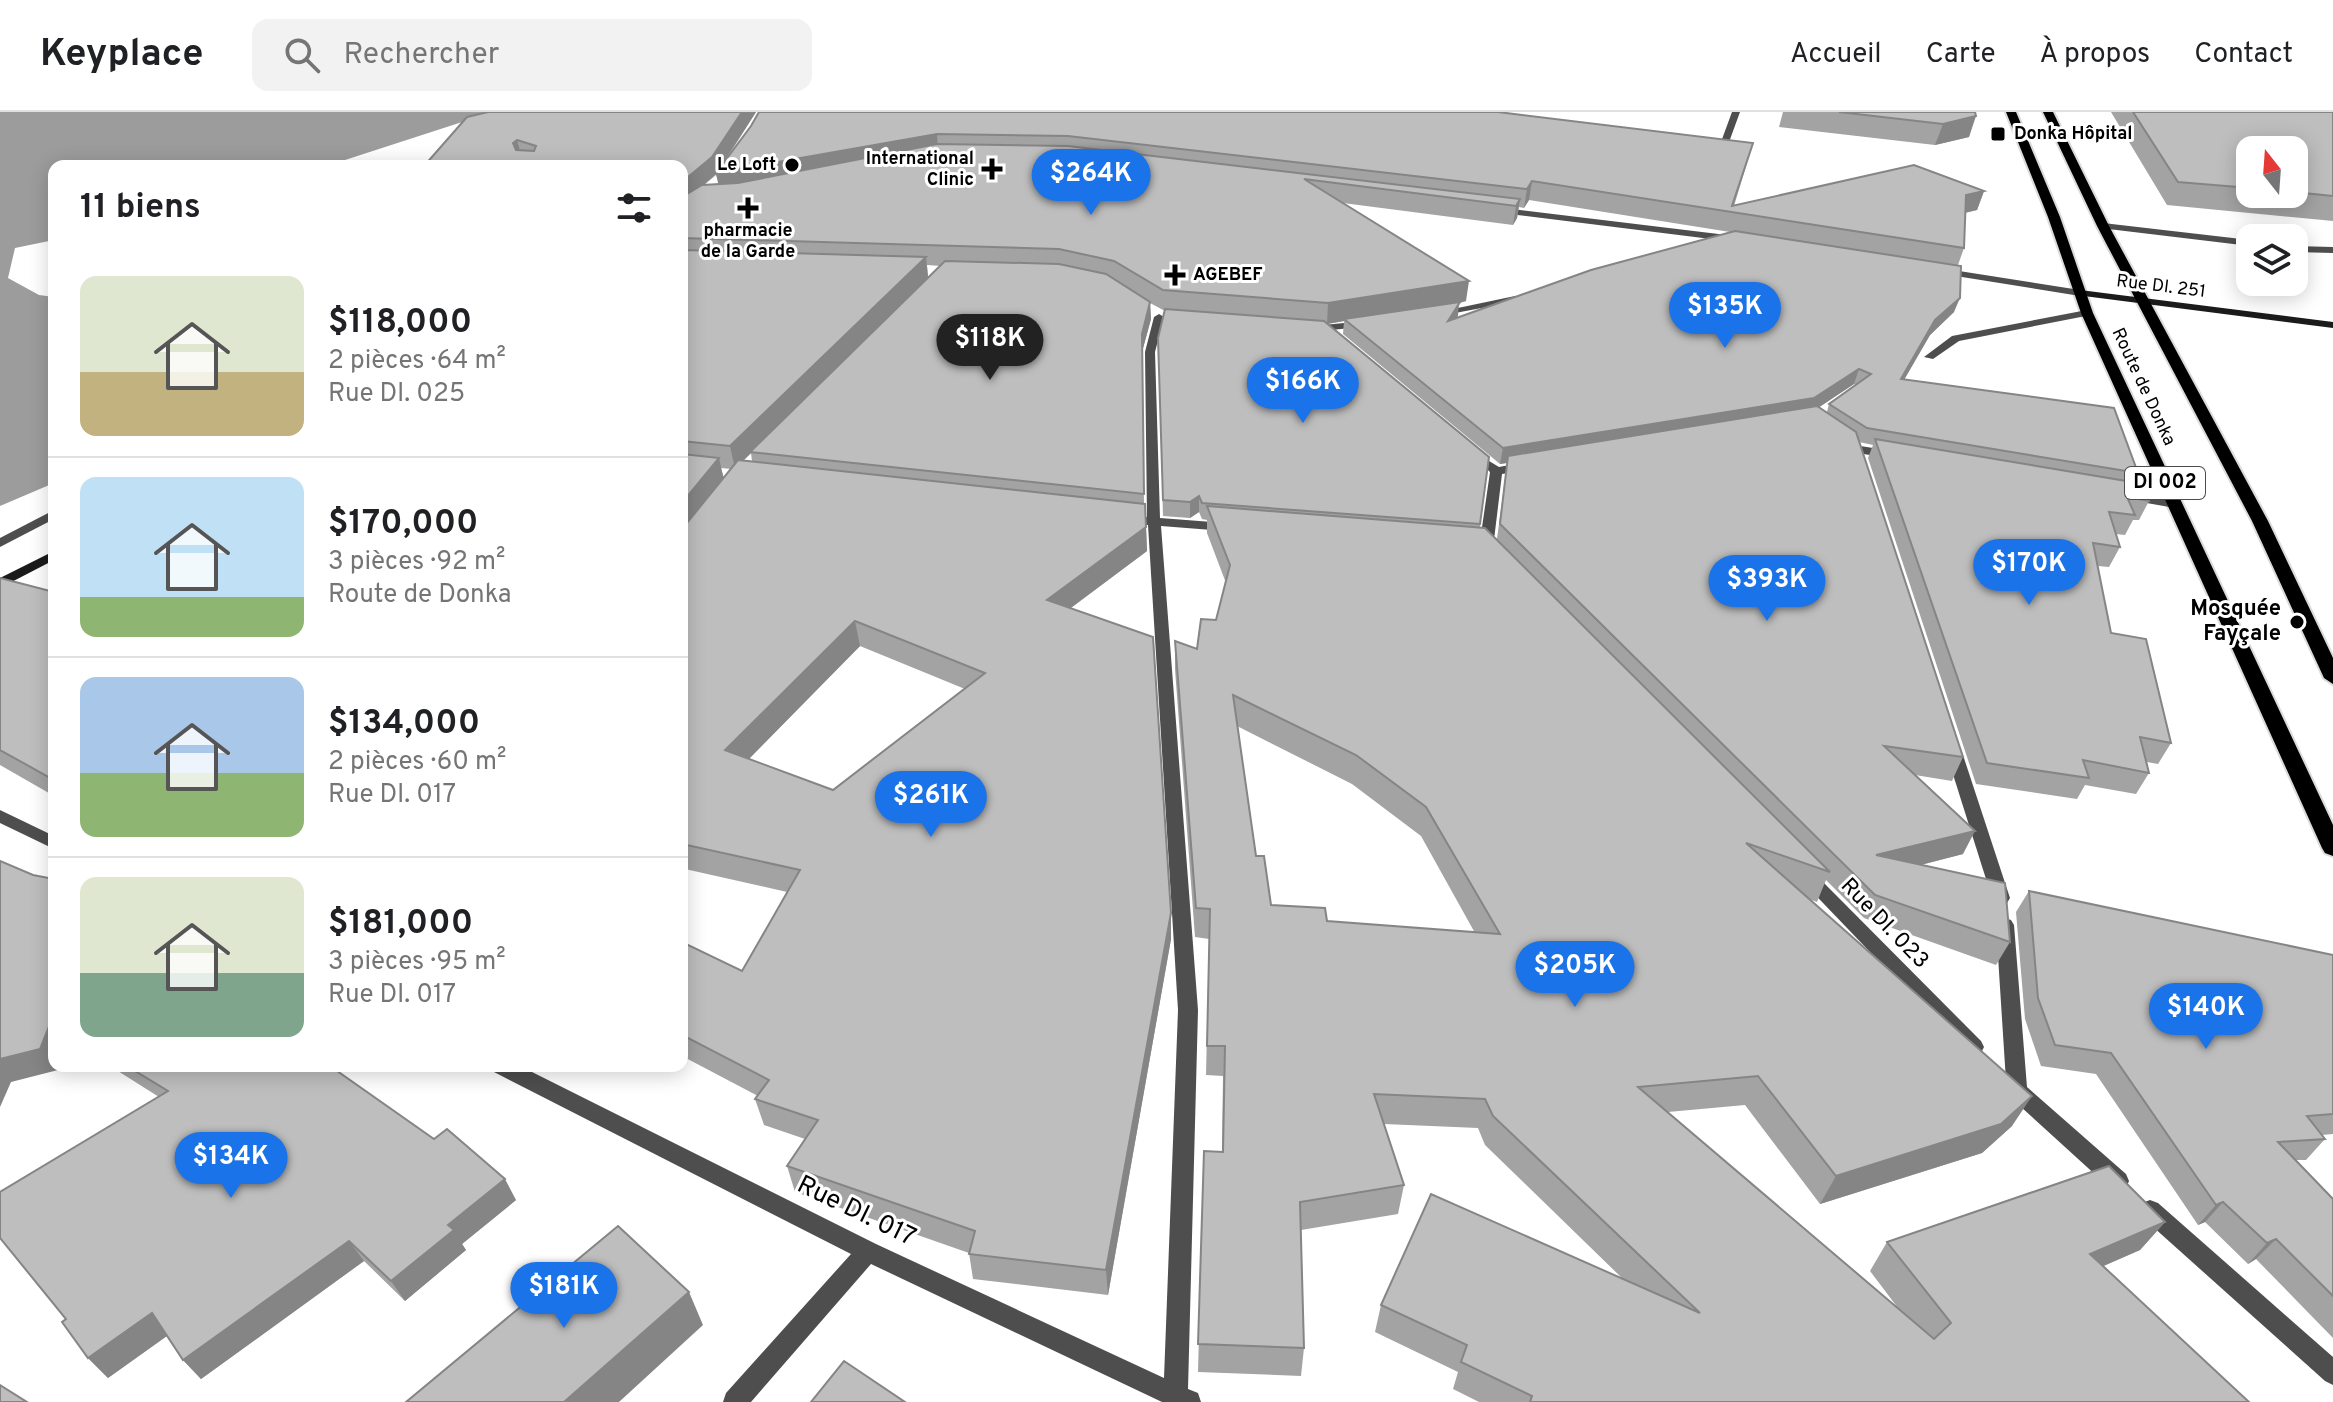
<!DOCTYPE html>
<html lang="fr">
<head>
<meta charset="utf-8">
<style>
	:root { --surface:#fff; --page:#f2f2f2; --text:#202124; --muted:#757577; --line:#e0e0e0; --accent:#1a73e8 }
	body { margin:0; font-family:Overpass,sans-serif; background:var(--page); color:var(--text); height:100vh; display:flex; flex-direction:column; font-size:30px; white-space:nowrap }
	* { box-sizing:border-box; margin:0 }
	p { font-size:26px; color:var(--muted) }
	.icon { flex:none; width:44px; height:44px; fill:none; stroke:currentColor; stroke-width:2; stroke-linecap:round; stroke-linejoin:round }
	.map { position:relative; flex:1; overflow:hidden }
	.panel { position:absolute; left:48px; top:48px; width:640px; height:912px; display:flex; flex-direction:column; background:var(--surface); border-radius:16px; box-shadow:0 4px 20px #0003 }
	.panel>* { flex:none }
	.needle { width:52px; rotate:343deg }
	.controls { position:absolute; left:2236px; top:24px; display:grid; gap:16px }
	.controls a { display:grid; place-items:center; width:72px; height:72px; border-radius:16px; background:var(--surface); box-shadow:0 4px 20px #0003; font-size:40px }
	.price { position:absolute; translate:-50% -68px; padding:0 18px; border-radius:28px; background:var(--accent); color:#fff; font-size:26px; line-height:52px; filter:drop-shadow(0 2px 4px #0008) }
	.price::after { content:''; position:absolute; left:50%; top:48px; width:24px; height:18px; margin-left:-12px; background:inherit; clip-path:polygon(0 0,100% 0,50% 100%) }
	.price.active { background:#222; color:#fff }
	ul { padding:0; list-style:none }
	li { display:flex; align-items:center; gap:24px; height:200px; padding:0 32px }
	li+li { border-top:2px solid var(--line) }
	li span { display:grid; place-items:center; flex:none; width:224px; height:160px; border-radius:16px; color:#555 }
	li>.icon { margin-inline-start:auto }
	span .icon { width:96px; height:96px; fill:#fffc; stroke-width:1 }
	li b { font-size:34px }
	h2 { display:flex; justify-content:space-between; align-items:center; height:96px; padding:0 32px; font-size:34px }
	header { display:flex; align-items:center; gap:48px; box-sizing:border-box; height:112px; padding:0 40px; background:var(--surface); border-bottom:2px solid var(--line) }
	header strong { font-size:38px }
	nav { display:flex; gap:44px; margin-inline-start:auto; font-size:28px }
	.search { width:560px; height:72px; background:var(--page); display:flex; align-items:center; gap:20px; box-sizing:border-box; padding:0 28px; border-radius:16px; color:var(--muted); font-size:30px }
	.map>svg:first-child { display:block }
	.water { fill:#9c9c9c }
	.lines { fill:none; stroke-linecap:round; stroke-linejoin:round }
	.primary-casing { stroke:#dbdbdb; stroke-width:4 }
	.lane { fill:#4e4e4e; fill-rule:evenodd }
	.street { fill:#4e4e4e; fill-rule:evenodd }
	.secondary { fill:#1b1b1b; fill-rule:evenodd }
	.primary { fill:#000; fill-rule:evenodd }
	.wall { fill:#a3a3a3; fill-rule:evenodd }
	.shaded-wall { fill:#858585 }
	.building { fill:#bebebe; stroke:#858585; stroke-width:2; fill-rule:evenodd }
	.poi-dot { fill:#000; stroke:#fff; stroke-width:3 }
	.labels { text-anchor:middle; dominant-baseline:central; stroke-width:6; stroke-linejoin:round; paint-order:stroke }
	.far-poi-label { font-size:18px; font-weight:bold; fill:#000; stroke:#fff; text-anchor:start }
	.far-street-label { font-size:18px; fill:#000; stroke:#fff }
	.shield { fill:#fff; stroke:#4c4c4c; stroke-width:2 }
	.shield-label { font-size:20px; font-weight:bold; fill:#000 }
	.poi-label { font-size:22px; font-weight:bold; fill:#000; stroke:#fff; text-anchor:end }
	.street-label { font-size:22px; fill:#000; stroke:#fff }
	.near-street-label { font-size:26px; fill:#000; stroke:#fff }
</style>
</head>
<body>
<header>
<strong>Keyplace</strong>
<div class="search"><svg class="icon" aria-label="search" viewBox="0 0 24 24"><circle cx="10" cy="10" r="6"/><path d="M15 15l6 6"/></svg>Rechercher</div>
<nav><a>Accueil</a><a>Carte</a><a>À propos</a><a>Contact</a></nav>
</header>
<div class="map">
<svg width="2333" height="1290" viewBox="0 0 2333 1290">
	<rect width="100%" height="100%" fill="#fff"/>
	<path class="water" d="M0,0H493L345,48L340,54H54V128L15,136L8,166L39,183L54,185V371L0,394Z"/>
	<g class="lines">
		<defs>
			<g id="primary">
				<path d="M2006,0H2016L2060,105L2093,201L2333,713V744L2325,741L2322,736L2081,201L2048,105Z"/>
				<path d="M2043,0H2053L2109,114L2268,409L2333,546V572L2324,566L2252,409L2097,114Z"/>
			</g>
		</defs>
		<use href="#primary" class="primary-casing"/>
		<g class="lane">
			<path d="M1732,0H1740L1725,41L1721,43L1711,42V38H1718Z"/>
			<path d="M2103,111L2250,128V134L2100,116V112Z"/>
			<path d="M2294,134L2333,135V141L2294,140Z"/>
			<path d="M2087,198L2092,201L2091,203L1959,229L1933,247L1924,245L1952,224Z"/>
			<path d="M54,398V407L0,435V426Z"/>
		</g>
		<g class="street">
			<path d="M1496,95L1735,124L1740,127L1735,130L1493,100V96Z"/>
			<path d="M1940,156L2080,178L2085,181L2080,184L1937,161V157Z"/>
			<path d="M1515,184L1520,187L1519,189L1439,204L1434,201Z"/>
			<path d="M1159,202L1164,205L1155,240L1160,406L1225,411L1232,415L1225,419L1161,414L1198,898L1188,1277L1198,1281L1201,1290H1162L871,1152L751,1290H723L726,1281L851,1142L494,960L491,954H520L876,1132L1164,1266L1178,898L1148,413L1125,411L1119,407L1125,403L1147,405L1145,240L1154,205Z"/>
			<path d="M1365,209L1370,212L1369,214L1313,220L1308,217L1313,214Z"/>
			<path d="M1843,324L1860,334L1893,339L1899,343L1893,347L1852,340L1837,328Z"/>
			<path d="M1489,349L1499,355L1526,350L1532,354L1530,357L1502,362L1493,436L1486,440L1479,436L1490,360L1483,353Z"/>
			<path d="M2128,380L2175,388L2181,392L2175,396L2124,387V381Z"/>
			<path d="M1953,632L1961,637L2010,786L2007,791H1995L1992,786L1945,637Z"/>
			<path d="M0,698L54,724V737L0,711Z"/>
			<path d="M1806,757L1812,759L1981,929L1984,935L1981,941L1974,943L1967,941L1800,767L1797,763L1800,759Z"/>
			<path d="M2005,806L2011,808L2014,813L2027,975L2126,1062L2129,1069L2126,1076L2118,1078L2110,1076L2010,985L2003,975L2006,969L1996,813L1999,808Z"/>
			<path d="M2150,1088L2158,1091L2333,1245V1273L2325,1269L2142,1105L2139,1098L2142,1091Z"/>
		</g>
		<g class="secondary">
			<path d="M2080,178L2333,210V216L2076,183V179Z"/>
			<path d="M54,439V448L0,476V466Z"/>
		</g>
		<use href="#primary" class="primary"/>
	</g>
	<g class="wall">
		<path d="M488,0H756L724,51L751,14L1753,31L1734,94L1984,79L1977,98L1965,101L1964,136L1958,153L1954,200L1930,223L1904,267L2138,361L2133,370L2149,389L2139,408H2133L2125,423L2116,422L2120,435L2109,455L2098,454L2111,521L2171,631L2158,652L2147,650L2149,661L2136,682L2085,673L2077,687L1976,672L1868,346L1873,333L1859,330L1963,645L1952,669L1915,663L1963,742L1921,753L2010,830L1996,853L1864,806L1826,768L1817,790L1809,787L2012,1014L1982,1041L1820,1092L1745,993L1668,1000L1898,1196L1870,1159L1887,1130L2165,1110L2140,1138L2103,1154L2249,1290H1479L1453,1277L1458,1260L1375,1220L1381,1193L1623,1167L1485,1033L1478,1016L1384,1012L1404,1073L1398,1102L1301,1118L1304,1236L1301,1264L1198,1260L1204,1039L1222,1040L1223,964L1206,963L1209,827L1195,825L1175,557V529L1197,537L1216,508L1226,471L1207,421V408L1202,407L1199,400L1190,406L1163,404L1158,226L1165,199L1150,191L1151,207L1142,240L1144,392L1146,415L1147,439L1071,496L1171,827L1108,1183L973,1167L969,1141L795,1080L787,1054L805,1027L764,1013L755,987L758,984L682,944V830L742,859L787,780L685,757L682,760V54H424ZM716,62L719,72L704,73L716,63ZM1529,88L1730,120L1456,206L1459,191L1466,189L1343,91L1513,113L1517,106L1519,95L1524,96ZM927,153L941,154L829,263L928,165ZM1344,209L1343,222L1500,352L1507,351L1497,427L1480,415L1489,345L1327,212ZM1854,272L1856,273L1829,292L1827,300L1819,295ZM751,341L752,349L743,348ZM721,356L731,357L724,366ZM860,534L965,577L833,678L749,647ZM1237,614L1352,672L1421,724L1475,821L1327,809L1271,793L1256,744Z"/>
		<path d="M1783,0H1975L1969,25L1935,33L1779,15Z"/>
		<path d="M2111,0H2333V109L2167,93ZM2250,38H2294V82H2250Z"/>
		<path d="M0,466L54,480V684L0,653Z"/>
		<path d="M2029,779L2333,843V1022L2322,1023L2325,1027L2306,1048H2295L2333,1087V1226L2256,1147L2248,1152L2205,1110L2198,1113L2096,962L2041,954L2025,907L2016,800Z"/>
		<path d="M110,954H330L516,1088L462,1132L466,1138L405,1189L364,1149L201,1267L183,1248L167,1224L108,1266L88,1246L66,1207L159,985Z"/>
	</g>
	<g class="shaded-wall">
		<path d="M742,0H756L717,60L937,22L938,40L720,79L716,62L682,92V70Z"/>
		<path d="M1976,4L1969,25L1935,33L1943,12Z"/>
		<path d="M517,28L522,46L518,49L513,31Z"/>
		<path d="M1532,69L1529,88L1524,96L1527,77Z"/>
		<path d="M1984,79L1977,98L1959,102L1966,83Z"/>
		<path d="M1520,87L1517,106L1513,113L1516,94Z"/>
		<path d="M926,145L928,165L735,357L730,334Z"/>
		<path d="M1469,169L1466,189L1459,191L1458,204L1446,223L1344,207V209L1327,212L1328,191Z"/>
		<path d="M1960,186L1954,200L1930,223L1896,282L1901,267L1935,208Z"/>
		<path d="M1150,190L1151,207L1142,240V222Z"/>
		<path d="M1859,257L1854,272L1809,302L1500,352L1503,336Z"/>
		<path d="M719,346L724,369L682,422V391Z"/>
		<path d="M1199,384V400L1190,406V390Z"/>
		<path d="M1146,415L1147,439L1049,512L1047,488Z"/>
		<path d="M855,509L860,534L732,664L725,638Z"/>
		<path d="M1975,719L1963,742L1865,767L1876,743Z"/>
		<path d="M1171,801V827L1108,1183L1106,1158Z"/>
		<path d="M52,907L54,910V954H59L58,958L11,970L0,995V947Z"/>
		<path d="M2032,984L2012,1014L1982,1041L1820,1092L1836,1064Z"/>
		<path d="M505,1067L516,1088L462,1132L466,1138L405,1189L391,1169L448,1113Z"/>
		<path d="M2223,1090L2205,1110L2198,1113L2216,1093Z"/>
		<path d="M2165,1110L2140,1138L2067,1170L2090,1142Z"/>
		<path d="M2276,1127L2256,1147L2248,1152L2267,1131Z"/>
		<path d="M349,1129L364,1149L201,1267L183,1248Z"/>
		<path d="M689,1180L703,1213L619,1290H564Z"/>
		<path d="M152,1201L171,1221L108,1266L88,1246Z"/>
	</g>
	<g class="building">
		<path d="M488,0H742L712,45L682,70V54H424L467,5ZM517,28L536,34L534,39L516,38L513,31Z"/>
		<path d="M759,0H1498L1753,31L1732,94L1914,53L1984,79L1966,83L1964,136L1532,69L1527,77L1068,24L937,22L716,61L751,14Z"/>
		<path d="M1839,0H1975L1976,4L1943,12Z"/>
		<path d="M2133,0H2333V84L2294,80V38H2250V76L2178,70Z"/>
		<path d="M937,32L1068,34L1520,87L1516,94L1304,67L1469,169L1328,191L1163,178L1114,149L1059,137L682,126V85L702,73L738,71Z"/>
		<path d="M1735,119L1961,154L1960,186L1935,208L1901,267L2114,296L2138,361L1867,316L1829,292L1871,262L1859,257L1814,286L1503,336L1344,207L1460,190L1448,209L1591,158Z"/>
		<path d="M682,138L926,145L730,334L682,329Z"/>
		<path d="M945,149L1059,152L1106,162L1150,190L1142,222L1144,382L750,340Z"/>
		<path d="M1165,197L1324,209L1489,345L1480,412L1202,391L1199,384L1190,390L1163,388L1158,226Z"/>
		<path d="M1817,294L1856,320L1963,645L1884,634L1975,719L1876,743L2005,771L2010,830L1875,783L1500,412L1508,344Z"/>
		<path d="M1875,327L2144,372L2149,389L2127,385L2135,403L2109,400L2120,435L2093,431L2111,521L2146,527L2171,631L2140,625L2149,661L2083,648L2089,666L1987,651Z"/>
		<path d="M682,342L719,346L682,391Z"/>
		<path d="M738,348L1145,392L1146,415L1047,488L1153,525L1171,801L1106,1158L969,1142L975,1119L787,1054L818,1008L755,987L769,968L682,923V830L742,859L800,758L682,732V417ZM855,509L985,561L833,678L725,638Z"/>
		<path d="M1207,394L1485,416L1830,760L1746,731L2032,984L2001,1012L1836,1064L1758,964L1638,975L1934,1227L1951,1211L1887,1130L2109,1054L2165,1110L2090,1142L2249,1290H1530L1532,1284L1461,1250L1467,1233L1381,1193L1431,1082L1700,1201L1493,1004L1485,987L1374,982L1404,1073L1300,1090L1304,1236L1198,1232L1204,1039L1223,1040L1225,934H1207L1210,797L1196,796L1175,529L1197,537L1201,507L1216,508L1230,453ZM1233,583L1356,643L1426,695L1500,822L1327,809L1325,796L1271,793L1264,744H1256Z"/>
		<path d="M0,466L54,480V509L53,510L54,511V668L0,638Z"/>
		<path d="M0,749L33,763L54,767V908L52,907L40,937L0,947Z"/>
		<path d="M2029,779L2333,843V1002L2307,1004L2325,1027L2278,1030L2333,1087V1184L2276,1127L2267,1131L2223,1090L2216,1093L2111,941L2055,933L2038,886Z"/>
		<path d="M127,954H330L434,1027L447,1017L505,1067L448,1113L454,1118L391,1169L349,1129L183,1248L152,1201L88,1246L62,1210L66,1207L0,1126V1080L168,979Z"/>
		<path d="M618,1114L689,1180L564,1290H406Z"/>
		<path d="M844,1249L905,1290H811Z"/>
		<path d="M0,1273L27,1290H0Z"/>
	</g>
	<g class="poi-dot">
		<rect x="1990" y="14" width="16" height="16" rx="4"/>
		<circle cx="792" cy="53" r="8"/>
		<path d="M988 45h8v8h8v8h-8v8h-8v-8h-8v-8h8z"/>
		<path d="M744 84h8v8h8v8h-8v8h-8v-8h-8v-8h8z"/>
		<path d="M1171 151h8v8h8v8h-8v8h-8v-8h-8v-8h8z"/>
		<circle cx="2297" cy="510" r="8"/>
	</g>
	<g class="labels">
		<g class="far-poi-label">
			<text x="2014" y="22">Donka Hôpital</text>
			<text x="974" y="47" text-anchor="end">International<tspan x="974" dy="21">Clinic</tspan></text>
			<text x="776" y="53" text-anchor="end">Le Loft</text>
			<text x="748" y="119" text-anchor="middle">pharmacie<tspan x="748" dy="21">de la Garde</tspan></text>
			<text x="1193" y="163">AGEBEF</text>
		</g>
		<g class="far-street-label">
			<text transform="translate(2161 175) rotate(7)">Rue DI. 251</text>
			<text transform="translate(2143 275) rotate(65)">Route de Donka</text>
		</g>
		<rect class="shield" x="2125" y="355" width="80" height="32" rx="6"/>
		<g class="shield-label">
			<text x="2165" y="371">DI 002</text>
		</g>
		<g class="poi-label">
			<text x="2281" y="497">Mosquée<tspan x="2281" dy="25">Fayçale</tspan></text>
		</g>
		<g class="street-label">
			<text transform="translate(1884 812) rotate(46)">Rue DI. 023</text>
		</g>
		<g class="near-street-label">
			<text transform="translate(856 1100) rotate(26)">Rue DI. 017</text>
		</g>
	</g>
</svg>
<div class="controls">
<a><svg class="needle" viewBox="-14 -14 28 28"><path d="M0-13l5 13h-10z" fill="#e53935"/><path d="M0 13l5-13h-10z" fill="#757577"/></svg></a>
<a><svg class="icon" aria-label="layers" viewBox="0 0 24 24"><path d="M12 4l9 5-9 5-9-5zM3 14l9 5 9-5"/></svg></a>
</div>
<b class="price" style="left:1091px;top:105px">$264K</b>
<b class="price" style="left:1725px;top:238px">$135K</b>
<b class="price active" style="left:990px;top:270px">$118K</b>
<b class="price" style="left:1303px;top:313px">$166K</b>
<b class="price" style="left:2029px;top:495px">$170K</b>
<b class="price" style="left:1767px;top:511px">$393K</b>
<b class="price" style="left:931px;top:727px">$261K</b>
<b class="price" style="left:1575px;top:897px">$205K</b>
<b class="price" style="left:2206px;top:939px">$140K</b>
<b class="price" style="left:231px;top:1088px">$134K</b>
<b class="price" style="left:564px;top:1218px">$181K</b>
<section class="panel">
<h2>11 biens<svg class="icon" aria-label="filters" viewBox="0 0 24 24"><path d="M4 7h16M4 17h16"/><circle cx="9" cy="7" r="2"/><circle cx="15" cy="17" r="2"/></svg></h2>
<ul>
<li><span style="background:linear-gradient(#dfe7d0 60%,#c2b280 0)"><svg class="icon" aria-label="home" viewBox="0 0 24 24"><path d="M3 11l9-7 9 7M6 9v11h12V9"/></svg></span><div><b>$118,000</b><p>2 pièces · 64 m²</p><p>Rue DI. 025</p></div></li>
<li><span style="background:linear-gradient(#bfe0f5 75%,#8fb573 0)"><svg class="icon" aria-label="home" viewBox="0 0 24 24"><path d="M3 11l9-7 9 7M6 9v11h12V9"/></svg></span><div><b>$170,000</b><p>3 pièces · 92 m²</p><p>Route de Donka</p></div></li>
<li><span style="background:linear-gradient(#a9c7e8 60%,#8fb573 0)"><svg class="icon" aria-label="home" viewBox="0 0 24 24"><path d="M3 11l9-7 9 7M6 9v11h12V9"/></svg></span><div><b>$134,000</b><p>2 pièces · 60 m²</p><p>Rue DI. 017</p></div></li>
<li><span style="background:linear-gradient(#dfe7d0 60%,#7fa58c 0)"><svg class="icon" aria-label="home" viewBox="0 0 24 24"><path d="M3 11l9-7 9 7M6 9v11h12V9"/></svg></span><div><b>$181,000</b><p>3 pièces · 95 m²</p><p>Rue DI. 017</p></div></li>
</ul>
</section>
</div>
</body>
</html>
